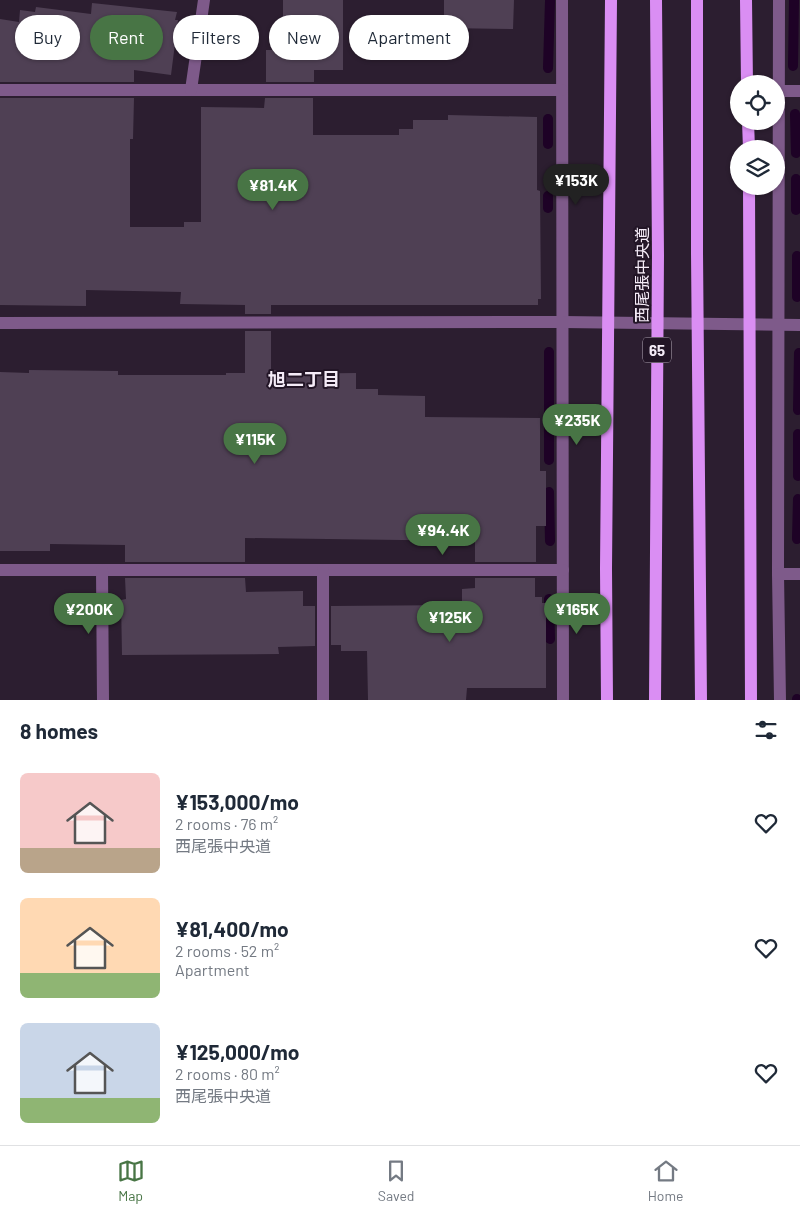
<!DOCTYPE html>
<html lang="en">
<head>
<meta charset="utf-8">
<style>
	:root { --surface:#fff; --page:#f2f2f3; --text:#1f2937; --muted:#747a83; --line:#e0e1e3; --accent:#487545 }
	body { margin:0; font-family:Barlow,"Noto Sans JP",sans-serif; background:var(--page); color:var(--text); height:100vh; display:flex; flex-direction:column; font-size:19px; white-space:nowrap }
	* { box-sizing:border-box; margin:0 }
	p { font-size:16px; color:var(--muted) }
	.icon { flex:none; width:28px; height:28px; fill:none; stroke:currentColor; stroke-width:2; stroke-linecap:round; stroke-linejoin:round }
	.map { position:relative; height:700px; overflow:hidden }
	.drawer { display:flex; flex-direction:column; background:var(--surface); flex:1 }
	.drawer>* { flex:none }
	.guide { position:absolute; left:15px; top:15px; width:500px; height:45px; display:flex; gap:10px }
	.controls { position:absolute; left:730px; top:75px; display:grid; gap:10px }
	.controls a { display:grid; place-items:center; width:55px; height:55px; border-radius:50%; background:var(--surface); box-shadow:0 1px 4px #0004; font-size:25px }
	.price { position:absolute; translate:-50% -42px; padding:0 11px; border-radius:18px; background:var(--accent); color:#fff; font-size:16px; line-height:32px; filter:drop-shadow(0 1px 2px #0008) }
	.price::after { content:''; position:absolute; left:50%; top:30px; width:15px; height:11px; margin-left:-8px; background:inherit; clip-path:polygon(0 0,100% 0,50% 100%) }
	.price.on { background:#222; color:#fff }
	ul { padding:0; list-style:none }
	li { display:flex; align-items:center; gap:15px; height:125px; padding:0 20px }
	li span { display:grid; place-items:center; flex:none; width:140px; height:100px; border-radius:8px; color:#555 }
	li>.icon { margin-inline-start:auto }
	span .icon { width:60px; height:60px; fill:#fffc; stroke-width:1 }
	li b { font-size:21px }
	h2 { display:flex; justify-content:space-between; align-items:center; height:60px; padding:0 20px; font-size:21px }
	.tag { padding:0 18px; border-radius:22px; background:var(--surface); box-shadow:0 1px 4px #0004; font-size:18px; line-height:45px }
	.tag.on { background:var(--accent); color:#fff }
	.dock { display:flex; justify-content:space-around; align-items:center; height:70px; border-top:1px solid var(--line); background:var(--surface); font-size:14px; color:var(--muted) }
	.dock a { display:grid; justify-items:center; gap:2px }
	.dock .on { color:var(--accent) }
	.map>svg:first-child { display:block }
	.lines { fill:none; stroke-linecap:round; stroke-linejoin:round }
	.stream { stroke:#1e0226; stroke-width:10 }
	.building { fill:#4f4054 }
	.minor { stroke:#7e5a8a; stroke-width:12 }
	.primary { stroke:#da8ef3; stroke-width:12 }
	.labels { text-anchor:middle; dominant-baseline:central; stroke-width:4; stroke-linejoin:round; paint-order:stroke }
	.shield { fill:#221526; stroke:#b5abb8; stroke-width:1 }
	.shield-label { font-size:15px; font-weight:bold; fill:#f4ebf7 }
	.street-label { font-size:16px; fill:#f4ebf7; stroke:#221526 }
	.neighbourhood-label { font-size:18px; font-weight:bold; fill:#f4ebf7; stroke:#221526 }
</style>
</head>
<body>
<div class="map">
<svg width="800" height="700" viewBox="0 0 800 700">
	<rect width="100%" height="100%" fill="#2c1e30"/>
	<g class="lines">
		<g class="stream">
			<path d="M793,66L794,0"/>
			<path d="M548,68L550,1"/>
			<path d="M795,114L796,153"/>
			<path d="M548,144V119"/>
			<path d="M796,179V210"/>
			<path d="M548,196V208"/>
			<path d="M797,256V297"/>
			<path d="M549,352V460"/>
			<path d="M798,410L799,353"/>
			<path d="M798,476V434"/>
			<path d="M549,492L550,541"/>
			<path d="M797,539L798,499"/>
			<path d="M549,599L550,639"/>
			<path d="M797,700V699"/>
		</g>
	</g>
	<g class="building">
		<path d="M283,0H343V70H314V82H266V50H283Z"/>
		<path d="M444,0H514L513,29L444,28Z"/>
		<path d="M92,3L177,12L175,20H178L171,75L134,70V82H0V19L19,22L20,10L35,12L36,7L91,14Z"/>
		<path d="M0,98H134L133,139H130V227H184V222H201V107L264,108L265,98H313V135H399V129H413V120H448V115L537,117V190L540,191L541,299H538V305H271V314H245V305L180,304L181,292L86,290V306L0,305Z"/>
		<path d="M245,331H271V370H279V374L356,373V389H378V395L425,396V417L540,418V471H546V526H536V562H475V541L245,538V562H125V545L50,544V551H0V372L29,373V370L118,371V375H226V373H245Z"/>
		<path d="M125,578H245L246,592L303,591V606H315V646L278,647L279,654L122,655L121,600L126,599Z"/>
		<path d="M475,578H535V597H542V603H546V688H467L466,700H368L367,651H341V645H331V606L462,605V589L475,588Z"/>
	</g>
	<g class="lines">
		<g class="minor">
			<path d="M562,0L563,700"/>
			<path d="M779,0L778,574L780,700"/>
			<path d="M0,90H562"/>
			<path d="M191,90L204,0"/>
			<path d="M779,91H800"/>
			<path d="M0,323L563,322L800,325"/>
			<path d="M0,570H563"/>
			<path d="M102,570L103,700"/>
			<path d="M323,570V700"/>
			<path d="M778,574H800"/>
		</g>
		<g class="primary">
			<path d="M697,0V253L701,700"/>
			<path d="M746,0L747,84"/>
			<path d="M748,121L749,149"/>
			<path d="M749,186L751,700"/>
			<path d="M607,700L606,569L611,0"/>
			<path d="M655,700L658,255L656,0"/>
		</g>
	</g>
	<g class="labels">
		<rect class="shield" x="643" y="337.5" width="28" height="25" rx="4"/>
		<g class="shield-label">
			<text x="657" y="350">65</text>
		</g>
		<g class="street-label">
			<text transform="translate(641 275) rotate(-90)">西尾張中央道</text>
		</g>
		<g class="neighbourhood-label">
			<text x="304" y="379">旭二丁目</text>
		</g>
	</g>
</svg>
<div class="controls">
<a><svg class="icon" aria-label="locate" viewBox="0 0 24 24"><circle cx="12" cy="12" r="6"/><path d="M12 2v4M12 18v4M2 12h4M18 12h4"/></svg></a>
<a><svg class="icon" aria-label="layers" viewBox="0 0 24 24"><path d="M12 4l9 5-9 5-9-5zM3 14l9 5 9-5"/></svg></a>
</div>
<b class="price on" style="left:576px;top:206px">¥153K</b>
<b class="price" style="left:273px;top:211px">¥81.4K</b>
<b class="price" style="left:577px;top:446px">¥235K</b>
<b class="price" style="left:255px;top:465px">¥115K</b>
<b class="price" style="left:443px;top:556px">¥94.4K</b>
<b class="price" style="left:89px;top:635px">¥200K</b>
<b class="price" style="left:577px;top:635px">¥165K</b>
<b class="price" style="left:450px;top:643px">¥125K</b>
<div class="guide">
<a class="tag">Buy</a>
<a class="tag on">Rent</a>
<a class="tag">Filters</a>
<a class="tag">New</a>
<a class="tag">Apartment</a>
</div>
</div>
<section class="drawer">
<h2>8 homes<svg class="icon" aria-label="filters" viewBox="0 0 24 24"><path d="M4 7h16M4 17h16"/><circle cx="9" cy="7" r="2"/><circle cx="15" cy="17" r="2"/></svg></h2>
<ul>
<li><span style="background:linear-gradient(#f6c9c9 75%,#b9a48a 0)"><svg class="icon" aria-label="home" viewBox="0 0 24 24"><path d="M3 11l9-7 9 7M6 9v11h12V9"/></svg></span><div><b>¥153,000/mo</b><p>2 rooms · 76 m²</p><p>西尾張中央道</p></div><svg class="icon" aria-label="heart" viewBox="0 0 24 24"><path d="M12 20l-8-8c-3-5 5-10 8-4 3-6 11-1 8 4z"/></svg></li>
<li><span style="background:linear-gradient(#ffd9b3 75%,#8fb573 0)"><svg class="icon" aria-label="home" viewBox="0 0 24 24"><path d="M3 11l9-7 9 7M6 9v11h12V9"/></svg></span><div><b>¥81,400/mo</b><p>2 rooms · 52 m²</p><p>Apartment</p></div><svg class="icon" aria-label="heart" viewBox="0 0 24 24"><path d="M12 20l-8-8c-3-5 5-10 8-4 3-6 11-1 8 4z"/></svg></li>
<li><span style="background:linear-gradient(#c9d6e8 75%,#8fb573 0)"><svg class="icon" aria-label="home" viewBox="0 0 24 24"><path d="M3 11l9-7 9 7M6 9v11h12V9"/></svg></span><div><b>¥125,000/mo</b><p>2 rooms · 80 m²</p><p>西尾張中央道</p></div><svg class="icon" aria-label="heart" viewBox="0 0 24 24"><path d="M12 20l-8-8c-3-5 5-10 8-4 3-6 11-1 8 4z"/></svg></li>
</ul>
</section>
<nav class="dock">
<a class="on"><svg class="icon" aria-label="map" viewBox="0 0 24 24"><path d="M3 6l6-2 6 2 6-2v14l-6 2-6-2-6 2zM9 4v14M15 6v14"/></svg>Map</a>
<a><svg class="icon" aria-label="saved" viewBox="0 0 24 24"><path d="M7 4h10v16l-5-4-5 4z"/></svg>Saved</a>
<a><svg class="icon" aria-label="home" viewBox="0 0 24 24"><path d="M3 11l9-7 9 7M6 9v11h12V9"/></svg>Home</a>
</nav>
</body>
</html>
